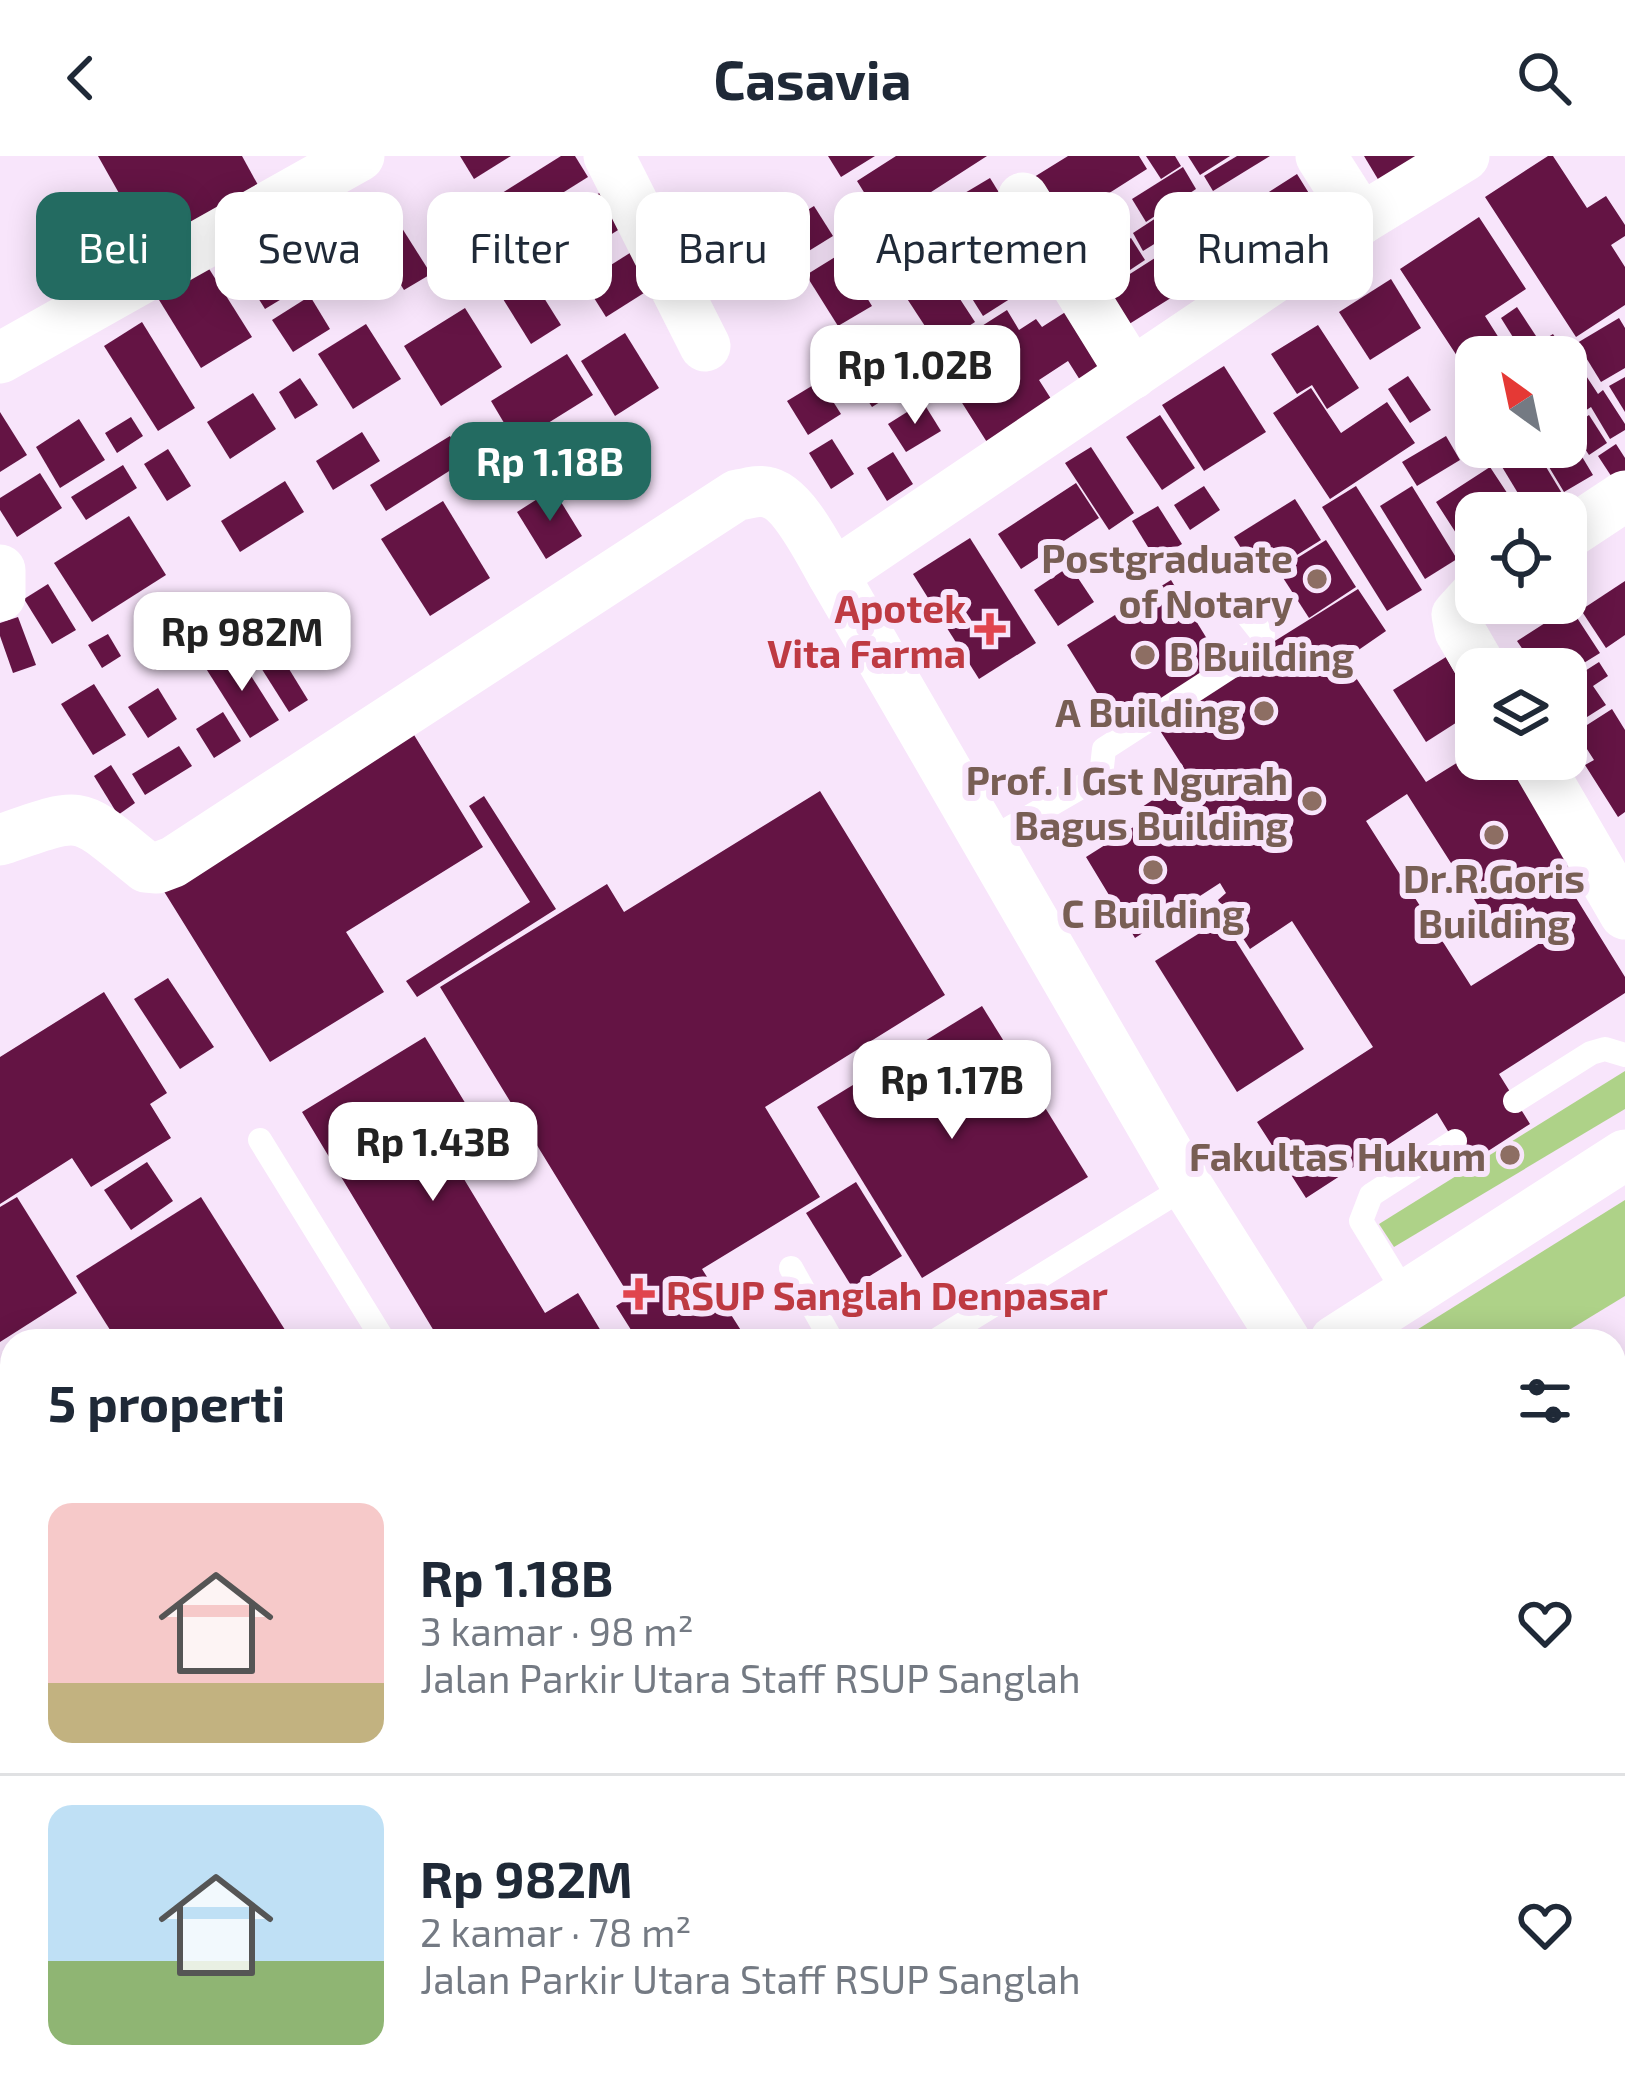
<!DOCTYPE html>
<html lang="id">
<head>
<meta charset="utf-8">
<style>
	:root { --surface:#fff; --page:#f6f6f7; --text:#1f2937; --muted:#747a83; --line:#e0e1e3; --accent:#236b61 }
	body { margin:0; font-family:"Exo 2",sans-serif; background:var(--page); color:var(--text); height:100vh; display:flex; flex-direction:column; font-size:45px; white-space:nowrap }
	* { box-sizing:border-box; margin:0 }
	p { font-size:39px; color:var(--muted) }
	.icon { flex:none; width:66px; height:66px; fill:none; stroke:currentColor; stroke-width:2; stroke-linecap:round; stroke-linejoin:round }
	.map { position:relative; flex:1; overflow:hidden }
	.side { position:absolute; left:0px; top:1173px; width:1626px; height:768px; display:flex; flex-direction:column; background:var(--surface); border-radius:36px 36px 0 0; box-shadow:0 6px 30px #0003 }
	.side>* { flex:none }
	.guide { position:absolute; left:36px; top:36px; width:1554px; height:108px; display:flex; gap:24px }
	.needle { width:78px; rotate:327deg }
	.fabs { position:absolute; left:1455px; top:180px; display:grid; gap:24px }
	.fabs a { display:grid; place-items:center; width:132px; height:132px; border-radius:24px; background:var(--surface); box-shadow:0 6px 30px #0003; font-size:60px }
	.price { position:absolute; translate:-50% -102px; padding:0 27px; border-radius:24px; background:#fff; color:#222; font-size:39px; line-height:78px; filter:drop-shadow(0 3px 6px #0008) }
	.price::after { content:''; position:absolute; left:50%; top:72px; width:36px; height:27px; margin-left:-18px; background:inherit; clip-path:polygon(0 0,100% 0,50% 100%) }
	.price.active { background:var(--accent); color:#fff }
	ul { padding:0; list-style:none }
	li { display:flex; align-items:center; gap:36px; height:300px; padding:0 48px }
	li+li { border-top:3px solid var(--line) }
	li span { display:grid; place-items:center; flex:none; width:336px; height:240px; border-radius:24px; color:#555 }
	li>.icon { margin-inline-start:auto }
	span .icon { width:144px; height:144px; fill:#fffc; stroke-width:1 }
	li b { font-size:51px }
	h2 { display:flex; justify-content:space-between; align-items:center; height:144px; padding:0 48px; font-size:51px }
	.pill { padding:0 42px; border-radius:24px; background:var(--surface); box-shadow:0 6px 30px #0003; font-size:42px; line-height:108px }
	.pill.active { background:var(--accent); color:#fff }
	header { display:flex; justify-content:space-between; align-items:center; height:156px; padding:0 48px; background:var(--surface); font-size:54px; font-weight:700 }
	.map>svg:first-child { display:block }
	.green { fill:#aed288 }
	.building { fill:#641444; fill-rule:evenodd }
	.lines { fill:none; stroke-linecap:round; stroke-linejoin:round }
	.lane { stroke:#fff; stroke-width:24 }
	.street { stroke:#fff; stroke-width:51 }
	.education-dot { fill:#8d6e63; stroke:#f8e5fb; stroke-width:4.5 }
	.health-dot { fill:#e0444e; stroke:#f8e5fb; stroke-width:4.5 }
	.labels { text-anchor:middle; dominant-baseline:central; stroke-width:12; stroke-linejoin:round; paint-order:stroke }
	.education-label { font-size:39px; font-weight:bold; fill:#785e54; stroke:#f8e5fb; text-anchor:end }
	.health-label { font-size:39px; font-weight:bold; fill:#be3a42; stroke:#f8e5fb; text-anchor:end }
</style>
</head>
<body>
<header><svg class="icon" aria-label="back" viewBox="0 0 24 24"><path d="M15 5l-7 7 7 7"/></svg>Casavia<svg class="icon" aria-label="search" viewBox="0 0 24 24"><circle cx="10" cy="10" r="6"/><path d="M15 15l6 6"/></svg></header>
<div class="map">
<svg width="1625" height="1941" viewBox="0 0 1625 1941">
	<rect width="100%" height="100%" fill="#f8e5fb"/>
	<g class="green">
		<path d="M1625,915V953L1394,1091L1379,1068Z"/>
		<path d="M1625,1044V1140L1551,1185H1399Z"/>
	</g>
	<g class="building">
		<path d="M98,0H242L258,29L151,94Z"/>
		<path d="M460,0H511L474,23Z"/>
		<path d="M561,0H575L588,21L508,71L491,44Z"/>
		<path d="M828,0H875L841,21Z"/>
		<path d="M896,0H987L914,47L947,98L903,126L862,63L875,54L857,25Z"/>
		<path d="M1068,0H1139L1147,13L1103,41L1108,49L1058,79L1026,26Z"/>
		<path d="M1146,0H1175L1181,10L1161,23Z"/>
		<path d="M1188,0H1230L1200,19Z"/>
		<path d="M1237,0H1270L1213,35L1204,20Z"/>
		<path d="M1364,0H1453L1388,40Z"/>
		<path d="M1548,0H1553L1587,52L1606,40L1625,69V80L1611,89L1625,111V149L1576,181L1485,41Z"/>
		<path d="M1183,11L1196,33L1146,66L1132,43Z"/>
		<path d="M1297,18L1325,63L1270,98L1251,69L1265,60L1255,45Z"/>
		<path d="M990,22L1008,51L972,74L953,44Z"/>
		<path d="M612,29L634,64L572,103L550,68Z"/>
		<path d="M1249,40L1261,59L1247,68L1254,78L1240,87L1222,58Z"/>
		<path d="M1176,49L1188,67L1143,95L1133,77Z"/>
		<path d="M388,50L431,118L404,134L361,66Z"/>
		<path d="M814,50L833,80L799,101L780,71Z"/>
		<path d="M1108,58L1122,80L1099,95L1085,73Z"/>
		<path d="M1479,61L1526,133L1485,160L1511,201H1476V229L1400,113Z"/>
		<path d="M1213,65L1249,122L1203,151L1190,130L1118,175L1078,112L1104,95L1122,123Z"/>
		<path d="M1026,68L1055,114L983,160L954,114Z"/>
		<path d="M247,77L266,107L244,121L225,90Z"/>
		<path d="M1131,82L1145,104L1124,118L1110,96Z"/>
		<path d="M512,91L561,169L531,188L482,109Z"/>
		<path d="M633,95L655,130L606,161L584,126Z"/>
		<path d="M840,98L872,150L838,170L806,119Z"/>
		<path d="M206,108L252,181L201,212L156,139Z"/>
		<path d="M283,108L298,133L265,153L250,129Z"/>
		<path d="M939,111L975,166L938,190L902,135Z"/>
		<path d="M1391,123L1421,172L1370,204L1339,156Z"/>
		<path d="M310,140L330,173L293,196L272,164Z"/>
		<path d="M1078,148L1118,211L1085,232L1068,205L1039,224L1055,249L990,291L933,201L1007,154L1019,174L1036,163L1042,171Z"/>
		<path d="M1517,151L1538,183L1521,194L1501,162Z"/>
		<path d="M465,152L502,211L441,250L404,190Z"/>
		<path d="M1619,162L1625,172V212L1601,226L1577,187Z"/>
		<path d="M142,166L195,252L158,275L104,190Z"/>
		<path d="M366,168L401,223L353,253L318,198Z"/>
		<path d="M1318,169L1359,232L1327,253L1312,229L1297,238L1271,198Z"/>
		<path d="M625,177L659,232L615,260L581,205Z"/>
		<path d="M1553,178L1564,195L1554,201H1538L1532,191Z"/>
		<path d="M567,198L593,239L516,287L491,245Z"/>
		<path d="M890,201L907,229L872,251L854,223Z"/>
		<path d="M1579,209L1598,238L1603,234L1625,268V274L1610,283L1591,251L1568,266L1566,263V217Z"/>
		<path d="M1224,210L1266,276L1204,315L1162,249Z"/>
		<path d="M1408,220L1431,254L1410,267L1388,233Z"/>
		<path d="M1625,221V256L1609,230Z"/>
		<path d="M300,222L318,249L295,263L279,236Z"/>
		<path d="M820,225L841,258L808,279L787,245Z"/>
		<path d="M1311,232L1341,277L1387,246L1415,287L1330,343L1273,257Z"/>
		<path d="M253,237L276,273L230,303L207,266Z"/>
		<path d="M923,246L941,275L906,296L888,268Z"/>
		<path d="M0,256L27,299L0,316Z"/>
		<path d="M1160,259L1195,312L1162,334L1126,281Z"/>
		<path d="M1589,259L1607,287L1589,299L1571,271Z"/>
		<path d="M131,261L143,280L117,297L105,277Z"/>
		<path d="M79,263L105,304L60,332L36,291Z"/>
		<path d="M1566,274L1593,319L1564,336L1537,291H1566Z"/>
		<path d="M362,276L380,305L333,334L316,305Z"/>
		<path d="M450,280L465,305L386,355L370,329Z"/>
		<path d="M1446,280L1460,304L1417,330L1402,306Z"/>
		<path d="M832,283L854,318L831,333L809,297Z"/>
		<path d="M1616,288L1625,302V328L1619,332L1598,300Z"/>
		<path d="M1091,291L1134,357L1109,374L1065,307Z"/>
		<path d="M1490,291H1534L1563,339L1530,357Z"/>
		<path d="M168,293L191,330L167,345L144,308Z"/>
		<path d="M893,296L913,328L887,345L867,312Z"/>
		<path d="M123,309L137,332L86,364L71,341Z"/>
		<path d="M1490,311L1519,355L1476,357V384L1465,391L1436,346Z"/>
		<path d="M40,317L62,352L17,381L0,354V342Z"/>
		<path d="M285,325L304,356L240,396L221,365Z"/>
		<path d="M1076,327L1099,362L1021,413L998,378Z"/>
		<path d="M1204,330L1220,354L1190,374L1174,349Z"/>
		<path d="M1356,330L1422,434L1387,455L1322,351Z"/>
		<path d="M1412,330L1457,403L1425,423L1380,350Z"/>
		<path d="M553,333L582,380L546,403L517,356Z"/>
		<path d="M1295,343L1321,384L1260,422L1234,381Z"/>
		<path d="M443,345L490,422L430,460L381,383Z"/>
		<path d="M1158,350L1182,388L1156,404L1132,365Z"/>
		<path d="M129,360L166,419L92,466L54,407Z"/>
		<path d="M970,382L1036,487L979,523L913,418Z"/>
		<path d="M1326,384L1356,431L1309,462L1278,414Z"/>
		<path d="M1070,410L1094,446L1058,470L1034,434Z"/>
		<path d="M1171,424L1223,509L1120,574L1067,489Z"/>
		<path d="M1625,425V479L1606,492L1581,454Z"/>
		<path d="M48,428L76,474L52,488L24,443Z"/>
		<path d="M1358,433L1386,475L1344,504L1426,626L1476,595V603H1507L1582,720L1568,729L1625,821V837L1499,918L1530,968L1468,1008L1437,957L1306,1042L1257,966L1373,891L1292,765L1250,793L1218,744L1226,737L1220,727L1135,782L1086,701L1143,665L1136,655L1189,620L1152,562ZM1407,638L1495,776L1533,751L1551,780L1471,830L1366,665Z"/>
		<path d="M1570,451L1600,497L1566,518V513H1536L1517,485Z"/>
		<path d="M18,461L36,509L13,517L0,480V467Z"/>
		<path d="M164,467L183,497L155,514L137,484Z"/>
		<path d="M108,478L121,500L102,512L88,489Z"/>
		<path d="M234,493L279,564L250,582L205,511Z"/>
		<path d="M278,495L308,544L289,556L258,507Z"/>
		<path d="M1446,501L1476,554L1426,586L1393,534Z"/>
		<path d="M1599,506L1608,520L1593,530L1606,549L1576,568L1566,552V527Z"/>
		<path d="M94,528L126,579L93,599L61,548Z"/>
		<path d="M158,532L177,563L148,582L128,551Z"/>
		<path d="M1612,553L1625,574V656L1618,661L1585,609L1594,604L1576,576Z"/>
		<path d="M223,556L241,585L214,602L196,573Z"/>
		<path d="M411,574L483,691L346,776L384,836L270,906L160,729Z"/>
		<path d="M179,590L192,610L145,639L132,618Z"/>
		<path d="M111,609L135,647L118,659L94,620Z"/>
		<path d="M820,635L945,839L765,951L820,1041L702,1113L742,1176L728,1185H638L616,1150L630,1141L440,831L607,728L624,756Z"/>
		<path d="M484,640L556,753L417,841L406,825L530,746L469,650Z"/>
		<path d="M1222,763L1304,893L1237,936L1155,805Z"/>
		<path d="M168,822L214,891L180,913L134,843Z"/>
		<path d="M104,836L167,937L150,948L171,982L91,1031L72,1002L0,1048V901Z"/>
		<path d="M982,850L1088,1021L922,1122L817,951Z"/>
		<path d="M425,881L478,968L444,990L545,1157L578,1137L607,1185H440L302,956Z"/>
		<path d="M147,1006L173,1045L131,1074L104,1034Z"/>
		<path d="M856,1026L902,1100L852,1131L806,1057Z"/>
		<path d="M17,1041L77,1137L0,1186V1051Z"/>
		<path d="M201,1041L292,1185H117L76,1120Z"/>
		<path d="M12,1267V1400L0,1408V1274Z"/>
		<path d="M1614,1315L1625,1334V1366L1614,1372Z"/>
		<path d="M1625,1489V1941H1522L1514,1929H1614V1497Z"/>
		<path d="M0,1492L12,1511V1560L0,1567Z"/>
		<path d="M12,1594V1693L0,1701V1602Z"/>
		<path d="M12,1700V1730L0,1738V1707Z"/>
		<path d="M7,1749L12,1757V1819L0,1826V1754Z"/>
		<path d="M12,1909V1929H46L54,1941H0V1917Z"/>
		<path d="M53,1929H102L83,1941H61Z"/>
		<path d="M277,1929H383L391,1941H284Z"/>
		<path d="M485,1929H571L579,1941H493Z"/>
		<path d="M629,1929H731L739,1941H637Z"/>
		<path d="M948,1929H1051L1032,1941H956Z"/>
		<path d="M1329,1929H1392L1399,1941H1310Z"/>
	</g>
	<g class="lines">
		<g class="lane">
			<path d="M986,686L1093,624L1102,611L1104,593L1260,492L1263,479L1248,460"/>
			<path d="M1515,945L1591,897L1605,893L1625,899"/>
			<path d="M260,984L384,1185"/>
			<path d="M791,1112L832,1185"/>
			<path d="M1406,1139L1361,1065L1371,1039L1455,985"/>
			<path d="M935,1185L1187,1030"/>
			<path d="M1614,1389L1625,1393"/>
		</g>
		<g class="street">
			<path d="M609,0L705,190"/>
			<path d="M1321,0L1361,63"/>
			<path d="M1023,42L1132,218"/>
			<path d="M0,202L359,0"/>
			<path d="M1566,379L1625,340"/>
			<path d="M0,414V440"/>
			<path d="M833,419L1361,63L1464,0"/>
			<path d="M1476,438L1457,459L1460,475L1482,513"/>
			<path d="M1535,603L1625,758"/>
			<path d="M0,684C87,654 75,654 146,711L157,712L173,706L737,339C746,338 758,334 766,336C793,340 820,397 833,419L1187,1030L1285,1185"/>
			<path d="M1335,1185L1625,999"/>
		</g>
	</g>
	<g class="education-dot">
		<circle cx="1317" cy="423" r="12"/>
		<circle cx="1145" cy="499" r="12"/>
		<circle cx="1264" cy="555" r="12"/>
		<circle cx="1312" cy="645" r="12"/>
		<circle cx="1494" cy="679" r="12"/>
		<circle cx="1153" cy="714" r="12"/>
		<circle cx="1510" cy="999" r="12"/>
	</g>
	<g class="health-dot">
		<path d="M984 455h12v12h12v12h-12v12h-12v-12h-12v-12h12z"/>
		<path d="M633 1120h12v12h12v12h-12v12h-12v-12h-12v-12h12z"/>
	</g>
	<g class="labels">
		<g class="education-label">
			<text x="1293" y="401">Postgraduate<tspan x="1293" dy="45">of Notary</tspan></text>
			<text x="1169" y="499" text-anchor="start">B Building</text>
			<text x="1240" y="555">A Building</text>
			<text x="1288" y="623">Prof. I Gst Ngurah<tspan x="1288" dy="45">Bagus Building</tspan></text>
			<text x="1494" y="721" text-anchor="middle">Dr.R.Goris<tspan x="1494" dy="45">Building</tspan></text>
			<text x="1153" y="756" text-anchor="middle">C Building</text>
			<text x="1486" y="999">Fakultas Hukum</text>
		</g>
		<g class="health-label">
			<text x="966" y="451">Apotek<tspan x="966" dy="45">Vita Farma</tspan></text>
			<text x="666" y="1138" text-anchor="start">RSUP Sanglah Denpasar</text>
		</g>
	</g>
</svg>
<div class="fabs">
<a><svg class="needle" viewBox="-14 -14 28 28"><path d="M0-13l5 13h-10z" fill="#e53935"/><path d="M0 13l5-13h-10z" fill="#747a83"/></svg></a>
<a><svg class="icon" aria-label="locate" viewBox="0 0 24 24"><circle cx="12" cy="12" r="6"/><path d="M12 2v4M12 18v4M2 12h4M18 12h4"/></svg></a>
<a><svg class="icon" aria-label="layers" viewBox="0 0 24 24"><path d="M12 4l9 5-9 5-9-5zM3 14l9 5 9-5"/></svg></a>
</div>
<b class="price" style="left:915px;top:271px">Rp 1.02B</b>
<b class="price active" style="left:550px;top:368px">Rp 1.18B</b>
<b class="price" style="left:242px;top:538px">Rp 982M</b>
<b class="price" style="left:952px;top:986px">Rp 1.17B</b>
<b class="price" style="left:433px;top:1048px">Rp 1.43B</b>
<div class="guide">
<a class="pill active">Beli</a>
<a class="pill">Sewa</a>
<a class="pill">Filter</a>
<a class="pill">Baru</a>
<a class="pill">Apartemen</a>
<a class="pill">Rumah</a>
</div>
<section class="side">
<h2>5 properti<svg class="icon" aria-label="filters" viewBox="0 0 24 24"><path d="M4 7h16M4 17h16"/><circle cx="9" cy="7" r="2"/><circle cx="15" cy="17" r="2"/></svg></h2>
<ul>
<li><span style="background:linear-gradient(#f6c9c9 75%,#c2b280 0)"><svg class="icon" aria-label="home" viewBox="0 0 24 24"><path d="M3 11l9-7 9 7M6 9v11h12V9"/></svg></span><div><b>Rp 1.18B</b><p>3 kamar · 98 m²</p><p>Jalan Parkir Utara Staff RSUP Sanglah</p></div><svg class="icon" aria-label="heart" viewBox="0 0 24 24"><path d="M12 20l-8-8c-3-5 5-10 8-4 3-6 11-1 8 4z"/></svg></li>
<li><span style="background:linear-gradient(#bfe0f5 65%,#8fb573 0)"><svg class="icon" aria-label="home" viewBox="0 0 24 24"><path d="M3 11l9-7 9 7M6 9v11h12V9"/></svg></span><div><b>Rp 982M</b><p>2 kamar · 78 m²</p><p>Jalan Parkir Utara Staff RSUP Sanglah</p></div><svg class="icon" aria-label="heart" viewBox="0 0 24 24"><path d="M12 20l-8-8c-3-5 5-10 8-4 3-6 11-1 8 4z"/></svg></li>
</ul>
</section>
</div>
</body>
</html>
